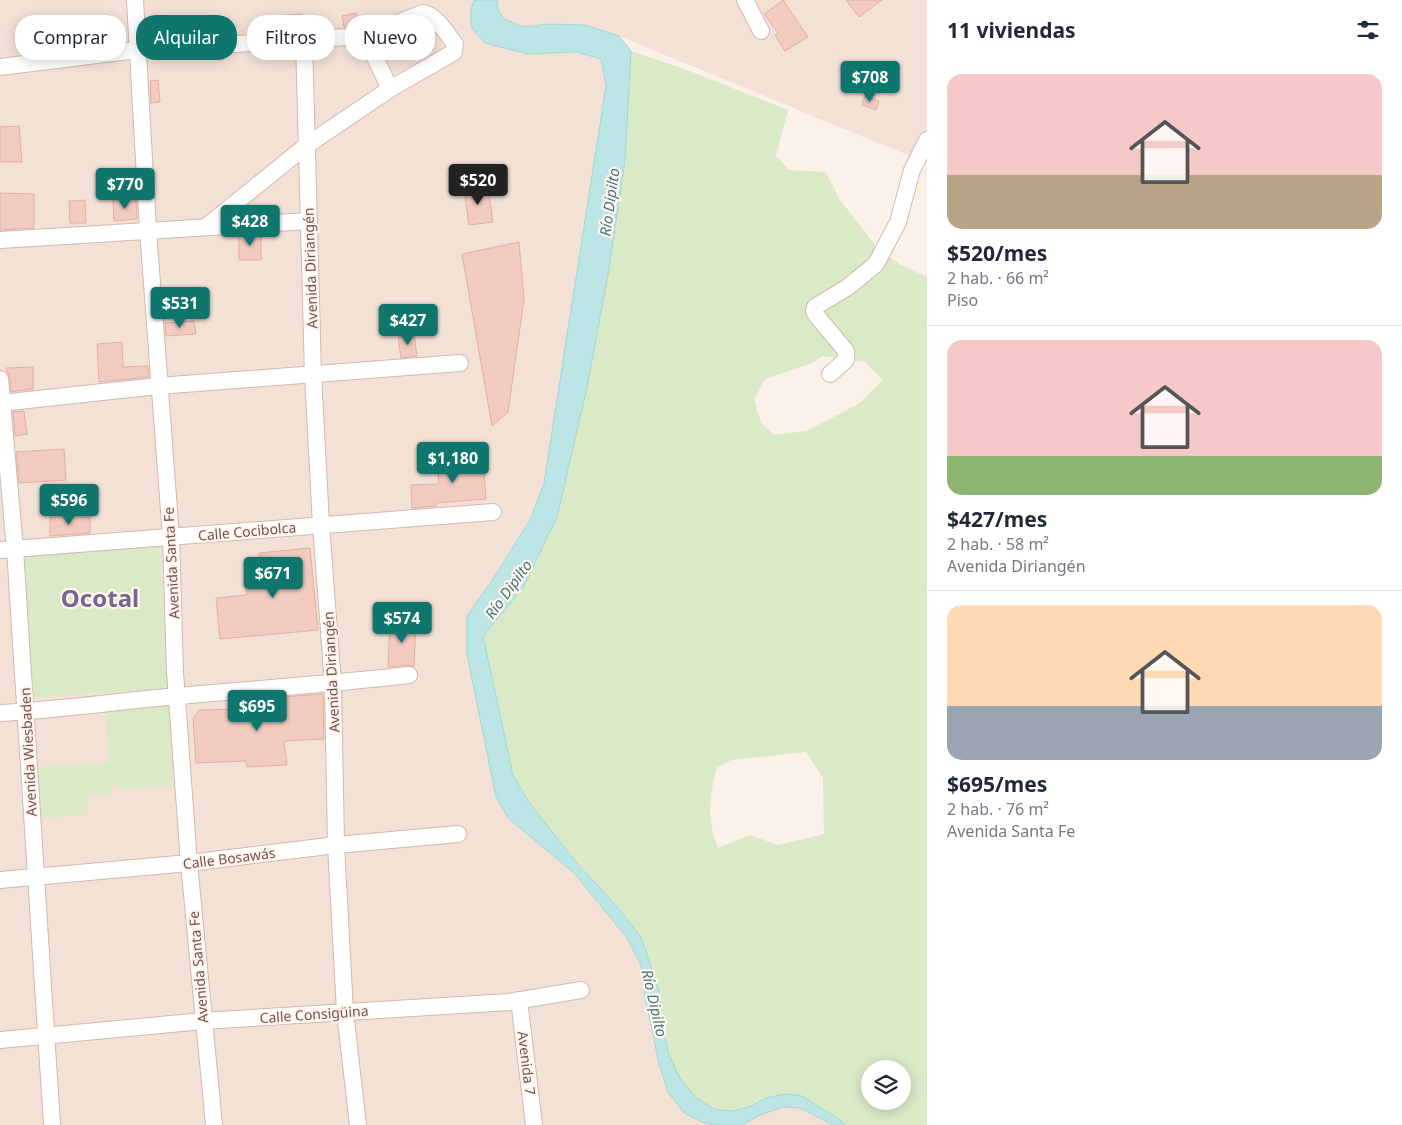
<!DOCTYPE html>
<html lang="es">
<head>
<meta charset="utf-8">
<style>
	:root { --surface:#fff; --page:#f6f6f7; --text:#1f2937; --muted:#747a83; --line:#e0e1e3; --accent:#0f766e }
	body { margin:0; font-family:"Noto Sans",sans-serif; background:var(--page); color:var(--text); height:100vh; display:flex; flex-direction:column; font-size:19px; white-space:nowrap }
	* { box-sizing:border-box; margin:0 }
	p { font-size:16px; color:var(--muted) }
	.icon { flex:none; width:28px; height:28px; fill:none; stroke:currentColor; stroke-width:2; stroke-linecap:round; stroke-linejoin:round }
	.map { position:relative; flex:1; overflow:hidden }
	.sheet { display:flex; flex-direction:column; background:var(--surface); width:475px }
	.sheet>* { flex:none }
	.banner { position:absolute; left:15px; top:15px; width:475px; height:45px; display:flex; gap:10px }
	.fabs { position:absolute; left:861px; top:1060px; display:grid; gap:10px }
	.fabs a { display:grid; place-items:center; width:50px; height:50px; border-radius:50%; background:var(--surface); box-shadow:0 2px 12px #0003; font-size:25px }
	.price { position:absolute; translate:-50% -42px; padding:0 11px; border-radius:5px; background:var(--accent); color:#fff; font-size:16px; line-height:32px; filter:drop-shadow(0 1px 2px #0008) }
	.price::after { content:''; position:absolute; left:50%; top:30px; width:15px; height:11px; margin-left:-8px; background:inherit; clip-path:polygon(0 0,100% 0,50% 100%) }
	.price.active { background:#222; color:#fff }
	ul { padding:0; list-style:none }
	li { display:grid; align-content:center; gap:10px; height:265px; padding:0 20px }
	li+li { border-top:1px solid var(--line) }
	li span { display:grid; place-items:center; height:155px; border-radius:15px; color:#555 }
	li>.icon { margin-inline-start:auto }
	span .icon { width:90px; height:90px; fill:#fffc; stroke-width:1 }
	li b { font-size:21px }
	h2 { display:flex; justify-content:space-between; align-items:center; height:60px; padding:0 20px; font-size:21px }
	.tag { padding:0 18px; border-radius:20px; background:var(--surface); box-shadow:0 2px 12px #0003; font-size:18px; line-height:45px }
	.tag.active { background:var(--accent); color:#fff }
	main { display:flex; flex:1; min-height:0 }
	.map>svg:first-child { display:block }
	.residential { fill:#f3e1d6 }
	.green { fill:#dae9c6; fill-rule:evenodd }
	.water { fill:#bce5e5; stroke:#a3d7d6 }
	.building { fill:#f1cbc0; stroke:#e3afa1 }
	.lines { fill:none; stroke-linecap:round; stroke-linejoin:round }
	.minor-casing { stroke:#d0b9b0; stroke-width:18 }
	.minor { stroke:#fff; stroke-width:16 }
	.labels { text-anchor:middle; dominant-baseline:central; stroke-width:4.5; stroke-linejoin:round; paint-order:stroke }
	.street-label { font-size:14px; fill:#75544c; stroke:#fff5ee }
	.water-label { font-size:15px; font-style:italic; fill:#407a7a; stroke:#fff5ee }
	.town-label { font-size:24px; font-weight:bold; fill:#7a6491; stroke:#fff5ee }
</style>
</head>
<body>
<main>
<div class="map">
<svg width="927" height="1125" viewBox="0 0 927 1125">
	<rect width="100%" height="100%" fill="#fcf1e8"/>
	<g class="residential">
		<path d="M0,0H474L471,10L528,54L576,52L601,60L606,86L544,483L530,519L493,579L467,616L508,818L574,873L627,938L641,965L651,1030L659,1064L668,1092L702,1122L714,1125H0Z"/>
		<path d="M497,0H927V163L619,36L585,25L549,24L524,27L504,19L498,10Z"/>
		<path d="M783,1107L800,1108L833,1125H742L760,1115Z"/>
	</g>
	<g class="green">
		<path d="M631,51L679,67L788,110L776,156L789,170L826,172L840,200L875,245L899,264L927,277V1125H845L839,1119L802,1096L785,1094L766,1098L749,1107L733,1111L716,1110L696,1098L680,1078L669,1055L661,1019L659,991L641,937L613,902L575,861L528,801L513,775L483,636L523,588L557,517L586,392L608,275L625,161ZM823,356L865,362L883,380L860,403L807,431L774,435L761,423L754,399L765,379L810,364ZM806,752L823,778L824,834L778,845L750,835L718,848C706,817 710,800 716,768L731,760ZM870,1069H902V1101H870Z"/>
		<path d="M159,544L169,688L31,698L24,554Z"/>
		<path d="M177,696L182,784L118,789V785H111L112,794L87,795V815L25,819L21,768L109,763L104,703Z"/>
	</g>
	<path class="water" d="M474,0H497L498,10L504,19L524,27L549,24L585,25L619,36L631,51L625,161L608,275L586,392L557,517L523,588L483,636L513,775L528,801L575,861L613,902L641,937L659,991L661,1019L669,1055L680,1078L696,1098L716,1110L733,1111L749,1107L766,1098L785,1094L802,1096L839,1119L845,1125H833L800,1108L783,1107L760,1115L742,1125H714L702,1122L684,1113L668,1092L659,1064L645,997L641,965L627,938L574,873L508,818L496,797L467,654V616L493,579L530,520L544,483L606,86L601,59L576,52L528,54L485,43L471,27V10Z"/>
	<g class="building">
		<path d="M783,0L808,37L785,51L775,35L778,33L764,14Z"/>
		<path d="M846,0H882L859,17Z"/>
		<path d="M356,13L359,26L344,27L342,16Z"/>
		<path d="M302,14V28L275,29V16Z"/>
		<path d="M158,80L160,102L151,103L150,81Z"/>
		<path d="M865,96L879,101L876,110L862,105Z"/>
		<path d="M19,126L22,162H0V127Z"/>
		<path d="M488,187L493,222L469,225L464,190Z"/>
		<path d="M0,193L34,194V228L0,230Z"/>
		<path d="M136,199L137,219L114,221L113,200Z"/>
		<path d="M85,200L86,223H70L69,201Z"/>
		<path d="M261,234V260H239V235Z"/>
		<path d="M519,242L524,299L508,412L492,426L462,254Z"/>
		<path d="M194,321L196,334L166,336L165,323Z"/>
		<path d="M414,334L417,356L401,358L398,337Z"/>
		<path d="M122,342L123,367L148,366L149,377L99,382L97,344Z"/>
		<path d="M33,367V389L11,392L10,378L6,368Z"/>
		<path d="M24,411L27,434L15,436L13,412Z"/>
		<path d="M64,449L66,480L19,483L16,452Z"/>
		<path d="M483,458L486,499L436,503V506L412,508L411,485L439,484L437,462Z"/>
		<path d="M50,517H90V533L50,536Z"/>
		<path d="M310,548L318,630L220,639L216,598L247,595L245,585L262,583L259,553Z"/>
		<path d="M390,622H416L414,667L408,665L388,667Z"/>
		<path d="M323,694L324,739L284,741L287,765L247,767L246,761L196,763L193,719L199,710L241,709V711L284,706L283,697Z"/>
	</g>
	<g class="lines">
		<defs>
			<g id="minor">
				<path d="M135,0L148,230L171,537L175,672L189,863L214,1125"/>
				<path d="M745,0L761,31"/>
				<path d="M365,36L390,89"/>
				<path d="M304,39L313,375L321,525L333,684L336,845L345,1012L358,1125"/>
				<path d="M0,67L137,50L365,36L423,13C436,15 447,34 455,44L454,52L390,89L307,145L207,226"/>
				<path d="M0,240L309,221"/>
				<path d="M830,374L846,360V351L816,315L814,311L815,307L848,287L876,264L898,222L912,170L927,140"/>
				<path d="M0,379L15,549L52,1125"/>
				<path d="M0,403L158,386L460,363"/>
				<path d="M0,550L493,512"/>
				<path d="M0,713C59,710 119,701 178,696C255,689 332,684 409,675"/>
				<path d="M0,880L189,863L336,845L458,834"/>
				<path d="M519,1000L534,1125"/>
				<path d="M0,1040L203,1021L509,1002L581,990"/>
			</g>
		</defs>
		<use href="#minor" class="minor-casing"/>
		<use href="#minor" class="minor"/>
	</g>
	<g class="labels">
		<g class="street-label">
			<text transform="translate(310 268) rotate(-92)">Avenida Diriangén</text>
			<text transform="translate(247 531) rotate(-5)">Calle Cocibolca</text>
			<text transform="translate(171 563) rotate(-93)">Avenida Santa Fe</text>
			<text transform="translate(331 672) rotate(-93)">Avenida Diriangén</text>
			<text transform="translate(28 752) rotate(-93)">Avenida Wiesbaden</text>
			<text transform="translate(229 858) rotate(-7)">Calle Bosawás</text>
			<text transform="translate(198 967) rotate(-95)">Avenida Santa Fe</text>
			<text transform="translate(314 1014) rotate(-4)">Calle Consigüina</text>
			<text transform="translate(527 1063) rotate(83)">Avenida 7</text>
		</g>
		<g class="water-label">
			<text transform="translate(609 202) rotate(-82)">Río Dipilto</text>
			<text transform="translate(508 589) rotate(-54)">Río Dipilto</text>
			<text transform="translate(655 1003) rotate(77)">Río Dipilto</text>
		</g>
		<g class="town-label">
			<text x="100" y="597">Ocotal</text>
		</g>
	</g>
</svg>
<div class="fabs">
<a><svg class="icon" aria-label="layers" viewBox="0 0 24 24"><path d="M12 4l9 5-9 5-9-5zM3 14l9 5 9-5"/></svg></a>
</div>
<b class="price" style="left:870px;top:103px">$708</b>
<b class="price active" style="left:478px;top:206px">$520</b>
<b class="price" style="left:125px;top:210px">$770</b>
<b class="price" style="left:250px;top:247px">$428</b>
<b class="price" style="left:180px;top:329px">$531</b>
<b class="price" style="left:408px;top:346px">$427</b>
<b class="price" style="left:453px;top:484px">$1,180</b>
<b class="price" style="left:69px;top:526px">$596</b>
<b class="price" style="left:273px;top:599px">$671</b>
<b class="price" style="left:402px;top:644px">$574</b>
<b class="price" style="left:257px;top:732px">$695</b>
<div class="banner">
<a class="tag">Comprar</a>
<a class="tag active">Alquilar</a>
<a class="tag">Filtros</a>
<a class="tag">Nuevo</a>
</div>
</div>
<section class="sheet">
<h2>11 viviendas<svg class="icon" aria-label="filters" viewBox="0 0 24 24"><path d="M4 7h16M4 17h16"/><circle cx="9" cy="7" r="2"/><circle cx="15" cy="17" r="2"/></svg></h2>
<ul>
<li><span style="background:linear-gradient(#f6c9c9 65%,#b9a48a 0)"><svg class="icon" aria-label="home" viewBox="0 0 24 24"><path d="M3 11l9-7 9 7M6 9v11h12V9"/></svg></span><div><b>$520/mes</b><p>2 hab. · 66 m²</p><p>Piso</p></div></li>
<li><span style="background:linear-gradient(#f6c9c9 75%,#8fb573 0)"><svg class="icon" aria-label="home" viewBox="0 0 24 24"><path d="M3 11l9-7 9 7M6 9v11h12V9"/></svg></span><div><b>$427/mes</b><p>2 hab. · 58 m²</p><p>Avenida Diriangén</p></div></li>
<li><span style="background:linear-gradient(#ffd9b3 65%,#9aa5b1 0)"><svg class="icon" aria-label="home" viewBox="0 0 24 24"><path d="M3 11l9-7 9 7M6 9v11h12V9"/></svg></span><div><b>$695/mes</b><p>2 hab. · 76 m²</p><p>Avenida Santa Fe</p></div></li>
</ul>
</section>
</main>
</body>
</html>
